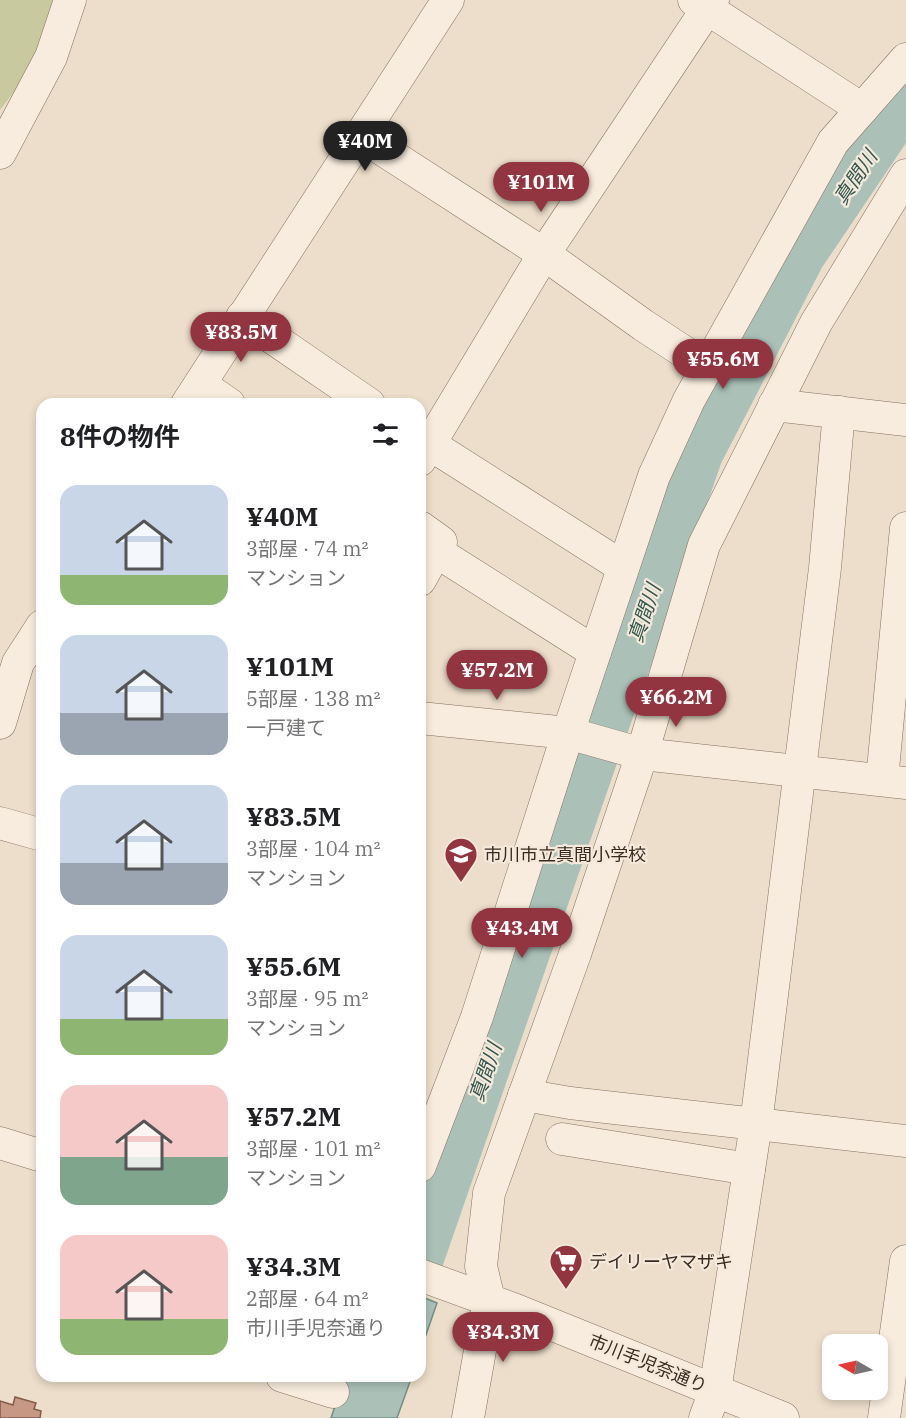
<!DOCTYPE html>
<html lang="ja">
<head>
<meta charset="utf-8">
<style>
	:root { --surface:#fff; --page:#f6f6f6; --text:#202124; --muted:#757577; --accent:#923540 }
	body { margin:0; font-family:"IBM Plex Serif","Noto Sans JP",serif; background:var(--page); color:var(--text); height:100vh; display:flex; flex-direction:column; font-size:22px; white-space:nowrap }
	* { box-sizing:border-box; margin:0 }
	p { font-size:20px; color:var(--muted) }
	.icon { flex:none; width:33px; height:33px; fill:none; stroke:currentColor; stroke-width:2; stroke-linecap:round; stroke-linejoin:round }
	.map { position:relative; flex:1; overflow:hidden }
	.drawer { position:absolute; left:36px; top:398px; width:390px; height:984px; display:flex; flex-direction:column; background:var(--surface); border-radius:18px; box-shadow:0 3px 9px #0003 }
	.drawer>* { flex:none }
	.needle { width:39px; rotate:279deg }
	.controls { position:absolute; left:822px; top:1334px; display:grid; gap:12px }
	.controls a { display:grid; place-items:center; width:66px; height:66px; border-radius:12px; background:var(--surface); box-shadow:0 3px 9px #0003; font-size:30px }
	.price { position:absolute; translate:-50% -51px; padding:0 14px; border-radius:21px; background:var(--accent); color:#fff; font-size:20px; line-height:39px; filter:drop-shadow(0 2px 3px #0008) }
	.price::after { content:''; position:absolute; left:50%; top:36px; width:18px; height:14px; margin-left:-9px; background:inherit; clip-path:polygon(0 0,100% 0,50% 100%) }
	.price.on { background:#222; color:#fff }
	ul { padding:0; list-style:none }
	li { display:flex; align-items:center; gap:18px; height:150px; padding:0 24px }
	li span { display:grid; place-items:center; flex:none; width:168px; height:120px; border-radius:18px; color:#555 }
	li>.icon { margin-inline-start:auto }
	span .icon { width:72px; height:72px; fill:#fffc; stroke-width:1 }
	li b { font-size:26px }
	h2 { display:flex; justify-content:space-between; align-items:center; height:72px; padding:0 24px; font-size:26px }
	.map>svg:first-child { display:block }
	.green { fill:#c9c99f }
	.water { fill:#abc1b8; stroke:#718f84; stroke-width:1.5 }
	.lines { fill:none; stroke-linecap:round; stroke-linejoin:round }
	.river { stroke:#abc1b8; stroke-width:46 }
	.building { fill:#c79884; stroke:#855948; stroke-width:1.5 }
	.minor-casing { stroke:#877060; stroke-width:33 }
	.minor { stroke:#f7ecdd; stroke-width:32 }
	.labels { text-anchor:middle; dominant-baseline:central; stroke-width:4.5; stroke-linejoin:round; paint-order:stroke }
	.poi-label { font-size:18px; fill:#392b22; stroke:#f4e9da; text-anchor:start }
	.street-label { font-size:18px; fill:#392b22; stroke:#f4e9da }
	.water-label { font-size:20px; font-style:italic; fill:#335751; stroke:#f4e9da }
</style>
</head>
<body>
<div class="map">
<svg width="906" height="1418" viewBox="0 0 906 1418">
	<rect width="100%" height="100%" fill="#ecdeca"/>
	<path class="green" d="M0,0H61L44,53L0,110Z"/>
	<g class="water">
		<path d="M420,1296L437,1303L420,1352Z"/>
		<path d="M345,1376H412L397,1418H331Z"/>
	</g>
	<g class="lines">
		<path class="river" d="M420,1261L700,454L802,256L906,102"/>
	</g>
	<path class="building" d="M15,1397L36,1403L34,1409L41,1411L40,1418H0V1401L13,1405Z"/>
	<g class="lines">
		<defs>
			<g id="minor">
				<path d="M694,0L862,109"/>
				<path d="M360,135L544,254L643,325L707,367"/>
				<path d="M0,153L51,57L70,0"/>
				<path d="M242,317L369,404"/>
				<path d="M200,384L229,404"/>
				<path d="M187,404L448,0"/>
				<path d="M774,405L906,420"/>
				<path d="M420,438L623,567"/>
				<path d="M420,460L544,254L713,0"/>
				<path d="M420,527L441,542L420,580"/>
				<path d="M437,552L595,652"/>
				<path d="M420,718L568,733L642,754L906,783"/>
				<path d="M0,723L18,663L42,626"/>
				<path d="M882,780L906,528"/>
				<path d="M0,823L42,835"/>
				<path d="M524,1095L570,1103L906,1141"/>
				<path d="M562,1139L749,1169"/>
				<path d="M0,1143L42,1156"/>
				<path d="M420,1166L477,1017L568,733L654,476L689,400L833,142L906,59"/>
				<path d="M420,1275L516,1310L783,1418"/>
				<path d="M282,1376L333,1392"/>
				<path d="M468,1418L489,1300L481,1266L489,1193L575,954L642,754L704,545L816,323L906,175"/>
				<path d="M705,1418L715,1391L756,1124L825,568L839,412"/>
				<path d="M884,1418L906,1261"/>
			</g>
		</defs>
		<use href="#minor" class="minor-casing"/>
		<use href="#minor" class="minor"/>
	</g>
	<defs>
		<symbol id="school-pin" viewBox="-11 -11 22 30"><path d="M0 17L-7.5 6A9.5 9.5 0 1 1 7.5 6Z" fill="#923540" stroke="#f4e9da"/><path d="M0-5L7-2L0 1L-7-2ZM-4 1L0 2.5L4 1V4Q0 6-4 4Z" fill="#fff"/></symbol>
		<symbol id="supermarket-pin" viewBox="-11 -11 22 30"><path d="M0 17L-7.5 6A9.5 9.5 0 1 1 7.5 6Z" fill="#923540" stroke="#f4e9da"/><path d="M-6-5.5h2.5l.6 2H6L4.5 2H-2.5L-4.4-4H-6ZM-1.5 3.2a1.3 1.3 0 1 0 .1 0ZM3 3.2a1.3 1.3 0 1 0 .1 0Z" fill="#fff"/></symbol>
	</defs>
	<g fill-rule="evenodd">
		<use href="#school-pin" x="442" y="835" width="38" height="52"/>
		<use href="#supermarket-pin" x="547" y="1242" width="38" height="52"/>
	</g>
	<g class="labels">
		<g class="poi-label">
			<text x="484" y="854">市川市立真間小学校</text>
			<text x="589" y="1261">デイリーヤマザキ</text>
		</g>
		<g class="street-label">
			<text transform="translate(648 1363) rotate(22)">市川手児奈通り</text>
		</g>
		<g class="water-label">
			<text transform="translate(855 177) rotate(-56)">真間川</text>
			<text transform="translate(644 613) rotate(-71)">真間川</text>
			<text transform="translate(485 1072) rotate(-71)">真間川</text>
		</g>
	</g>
</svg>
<div class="controls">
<a><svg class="needle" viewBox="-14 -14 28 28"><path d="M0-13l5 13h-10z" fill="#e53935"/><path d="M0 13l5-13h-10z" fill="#757577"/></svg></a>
</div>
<b class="price on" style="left:365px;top:172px">¥40M</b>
<b class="price" style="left:541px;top:213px">¥101M</b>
<b class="price" style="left:241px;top:363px">¥83.5M</b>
<b class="price" style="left:723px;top:390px">¥55.6M</b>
<b class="price" style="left:497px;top:701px">¥57.2M</b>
<b class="price" style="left:676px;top:728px">¥66.2M</b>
<b class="price" style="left:522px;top:959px">¥43.4M</b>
<b class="price" style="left:503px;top:1363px">¥34.3M</b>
<section class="drawer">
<h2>8件の物件<svg class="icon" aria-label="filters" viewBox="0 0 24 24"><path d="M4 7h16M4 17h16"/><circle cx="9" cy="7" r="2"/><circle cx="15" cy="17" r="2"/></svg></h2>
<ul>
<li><span style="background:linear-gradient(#c9d6e8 75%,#8fb573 0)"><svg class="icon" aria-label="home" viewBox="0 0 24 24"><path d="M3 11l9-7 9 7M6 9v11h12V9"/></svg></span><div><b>¥40M</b><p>3部屋 · 74 m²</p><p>マンション</p></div></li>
<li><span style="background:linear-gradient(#c9d6e8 65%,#9aa5b1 0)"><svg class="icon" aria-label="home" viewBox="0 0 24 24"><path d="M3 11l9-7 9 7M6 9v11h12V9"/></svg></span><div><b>¥101M</b><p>5部屋 · 138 m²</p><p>一戸建て</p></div></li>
<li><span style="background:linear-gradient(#c9d6e8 65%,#9aa5b1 0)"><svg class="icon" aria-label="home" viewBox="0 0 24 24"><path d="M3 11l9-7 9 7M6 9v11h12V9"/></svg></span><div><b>¥83.5M</b><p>3部屋 · 104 m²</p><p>マンション</p></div></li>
<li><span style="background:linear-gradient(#c9d6e8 70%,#8fb573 0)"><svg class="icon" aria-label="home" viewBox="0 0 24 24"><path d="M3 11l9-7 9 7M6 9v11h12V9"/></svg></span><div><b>¥55.6M</b><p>3部屋 · 95 m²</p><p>マンション</p></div></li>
<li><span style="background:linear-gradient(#f6c9c9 60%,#7fa58c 0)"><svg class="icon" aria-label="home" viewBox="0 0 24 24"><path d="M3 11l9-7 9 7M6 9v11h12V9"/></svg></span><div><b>¥57.2M</b><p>3部屋 · 101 m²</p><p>マンション</p></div></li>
<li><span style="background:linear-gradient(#f6c9c9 70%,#8fb573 0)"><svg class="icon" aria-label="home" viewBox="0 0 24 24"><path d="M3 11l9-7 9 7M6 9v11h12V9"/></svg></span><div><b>¥34.3M</b><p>2部屋 · 64 m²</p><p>市川手児奈通り</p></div></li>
</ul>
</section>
</div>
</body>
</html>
